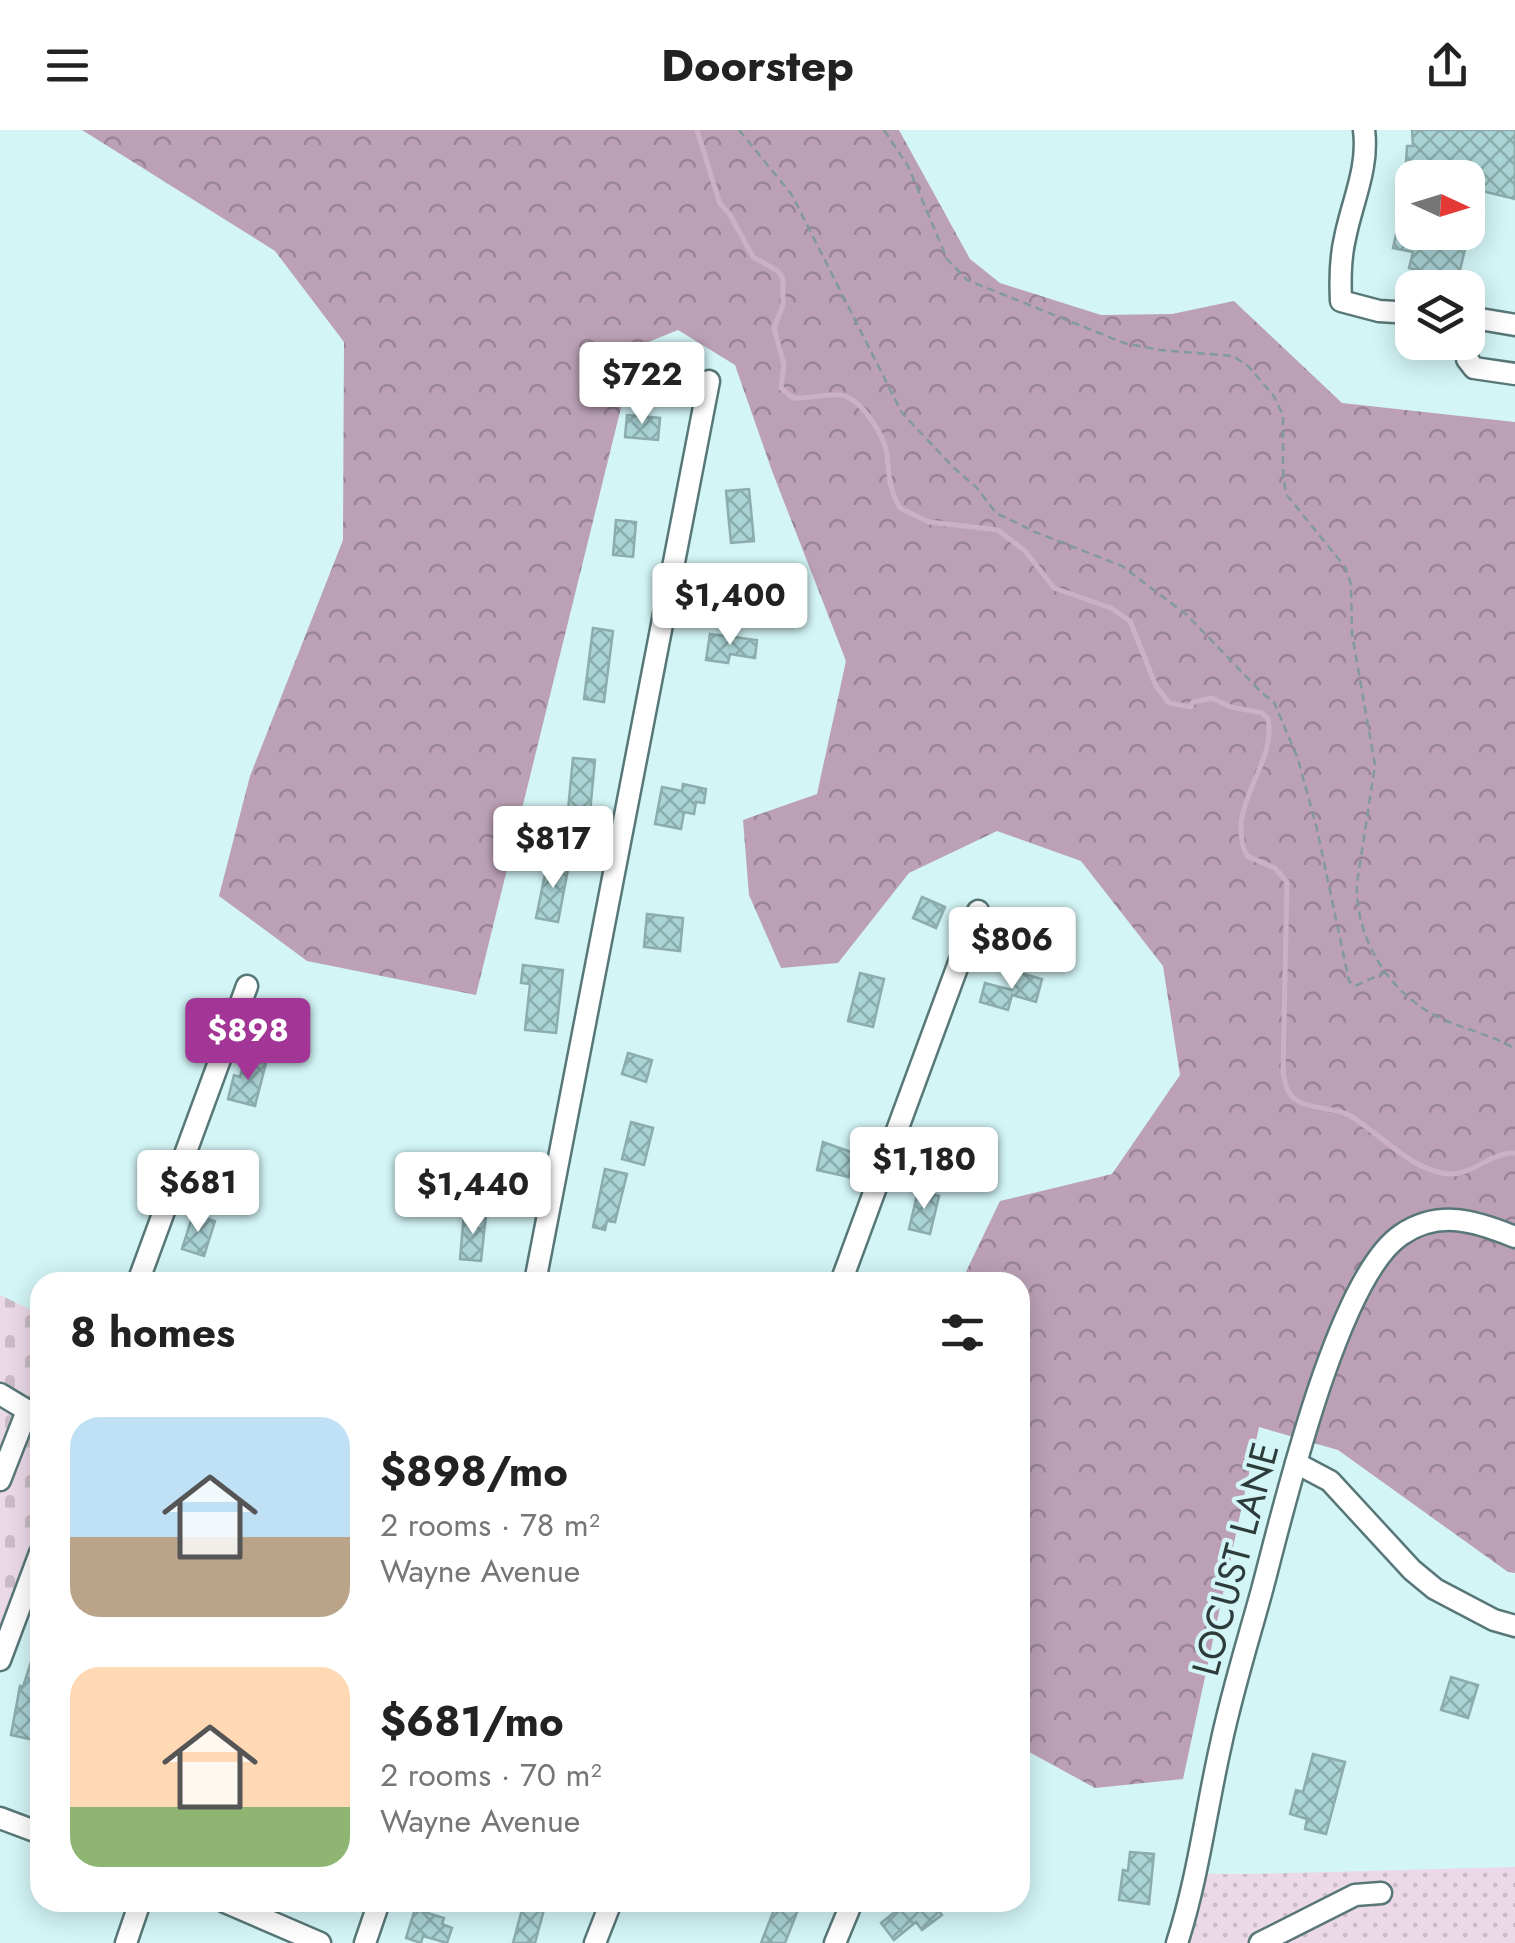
<!DOCTYPE html>
<html lang="en">
<head>
<meta charset="utf-8">
<style>
	:root { --surface:#fff; --page:#f6f6f6; --text:#222; --muted:#767676; --accent:#a23595 }
	body { margin:0; font-family:Jost,sans-serif; background:var(--page); color:var(--text); height:100vh; display:flex; flex-direction:column; font-size:38px; white-space:nowrap }
	* { box-sizing:border-box; margin:0 }
	p { font-size:32px; color:var(--muted) }
	.icon { flex:none; width:55px; height:55px; fill:none; stroke:currentColor; stroke-width:2; stroke-linecap:round; stroke-linejoin:round }
	.map { position:relative; flex:1; overflow:hidden }
	.details { position:absolute; left:30px; top:1142px; width:1000px; height:640px; display:flex; flex-direction:column; background:var(--surface); border-radius:30px; box-shadow:0 5px 25px #0003 }
	.details>* { flex:none }
	.needle { width:65px; rotate:94deg }
	.controls { position:absolute; left:1395px; top:30px; display:grid; gap:20px }
	.controls a { display:grid; place-items:center; width:90px; height:90px; border-radius:20px; background:var(--surface); box-shadow:0 5px 25px #0003; font-size:50px }
	.price { position:absolute; translate:-50% -85px; padding:0 22px; border-radius:10px; background:#fff; color:#222; font-size:32px; line-height:65px; filter:drop-shadow(0 2px 5px #0008) }
	.price::after { content:''; position:absolute; left:50%; top:60px; width:30px; height:22px; margin-left:-15px; background:inherit; clip-path:polygon(0 0,100% 0,50% 100%) }
	.price.on { background:var(--accent); color:#fff }
	ul { padding:0; list-style:none }
	li { display:flex; align-items:center; gap:30px; height:250px; padding:0 40px }
	li span { display:grid; place-items:center; flex:none; width:280px; height:200px; border-radius:30px; color:#555 }
	li>.icon { margin-inline-start:auto }
	span .icon { width:120px; height:120px; fill:#fffc; stroke-width:1 }
	li b { font-size:42px }
	h2 { display:flex; justify-content:space-between; align-items:center; height:120px; padding:0 40px; font-size:42px }
	header { display:flex; justify-content:space-between; align-items:center; height:130px; padding:0 40px; background:var(--surface); font-size:45px; font-weight:700 }
	.map>svg:first-child { display:block }
	.green { fill:url(#green-dots) }
	.forest { fill:url(#forest-crowns) }
	.cemetery { fill:url(#cemetery-stones) }
	.lines { fill:none; stroke-linecap:round; stroke-linejoin:round }
	.stream { stroke:#ccb0c6; stroke-width:5 }
	.building { fill:url(#building-cross-hatch); stroke:#8cacad; stroke-width:2.5 }
	.minor-casing { stroke:#587778; stroke-width:25 }
	.path { stroke:#829a9b; stroke-width:2.5; stroke-dasharray:8 5; stroke-linecap:butt }
	.minor { stroke:#fff; stroke-width:20 }
	.labels { text-anchor:middle; dominant-baseline:central; stroke-width:8; stroke-linejoin:round; paint-order:stroke }
	.street-label { font-size:38px; fill:#2d3b3b; stroke:#d3f5f6 }
</style>
</head>
<body>
<header><svg class="icon" aria-label="menu" viewBox="0 0 24 24"><path d="M4 6h16M4 12h16M4 18h16"/></svg>Doorstep<svg class="icon" aria-label="share" viewBox="0 0 24 24"><path d="M12 15V3M7 8l5-5 5 5M5 13v7h14v-7"/></svg></header>
<div class="map">
<svg width="1515" height="1813" viewBox="0 0 1515 1813">
	<defs>
		<pattern id="green-dots" width="8" height="8" patternUnits="userSpaceOnUse" patternTransform="scale(2.5)"><rect width="8" height="8" fill="#ebd9e7"/><path d="M2 2h.1M6 6h.1" fill="none" stroke="#cabbc7" stroke-width="1.8" stroke-linecap="round"/></pattern>
		<pattern id="forest-crowns" width="20" height="18" patternUnits="userSpaceOnUse" patternTransform="scale(2.5)"><rect width="20" height="18" fill="#bca1b6"/><path d="M2 6a3 3 0 1 1 6 0M12 15a3 3 0 1 1 6 0" fill="none" stroke="#998495"/></pattern>
		<pattern id="cemetery-stones" width="16" height="16" patternUnits="userSpaceOnUse" patternTransform="scale(2.5)"><rect width="16" height="16" fill="#ebd9e7"/><path d="M2 7V4a2 2 0 0 1 4 0v3zM10 15v-3a2 2 0 0 1 4 0v3z" fill="#cabbc7"/></pattern>
		<pattern id="building-cross-hatch" width="8" height="8" patternUnits="userSpaceOnUse" patternTransform="scale(2.5)"><rect width="8" height="8" fill="#aad3d4"/><path d="M0 0l8 8M0 8l8-8" fill="none" stroke="#8bacad"/></pattern>
	</defs>
	<rect width="100%" height="100%" fill="#d3f5f6"/>
	<path class="green" d="M1515,1737V1813H1189L1206,1744C1309,1744 1412,1739 1515,1737Z"/>
	<path class="forest" d="M82,0H899L970,129L1000,153L1101,185L1172,184L1234,171L1342,273L1515,292V1443L1508,1442L1338,1320L1259,1297L1183,1649L1095,1658L1020,1617V1152H961L1000,1071L1112,1044L1180,945L1163,836L1081,731L997,701L909,743L838,833L781,838L749,765L743,690L817,664L846,531L772,341L735,235L678,200L636,217L476,865L307,831L219,766L250,646L343,410L344,212L275,121Z"/>
	<path class="cemetery" d="M0,1165L40,1184V1394L0,1500Z"/>
	<g class="lines">
		<path class="stream" d="M697,0L720,74L729,83L753,127L778,141L783,149V175L774,198L784,235L781,258L793,268C809,269 825,263 841,265C861,268 885,306 887,325C889,346 889,359 900,378L929,392L998,400L1025,421L1054,458L1111,478L1130,491L1156,556L1169,573L1191,577L1193,572L1212,568L1231,577L1262,583L1268,589C1278,634 1223,677 1247,726L1275,738L1287,752L1283,943C1285,953 1287,964 1296,970C1312,980 1333,977 1349,985C1378,1002 1414,1043 1450,1044C1475,1044 1489,1023 1515,1023"/>
	</g>
	<g class="building">
		<path d="M1412,0H1515V69L1478,60L1473,84H1468V48H1409L1412,34L1406,33L1407,16H1413Z"/>
		<path d="M1407,55H1412V102H1469L1458,149L1409,138L1413,122L1393,118Z"/>
		<path d="M627,285L660,288L658,310L625,307Z"/>
		<path d="M749,359L754,411L731,413L726,361Z"/>
		<path d="M616,390L636,392L633,427L613,425Z"/>
		<path d="M593,498L613,501L604,572L584,569Z"/>
		<path d="M710,504L757,510L755,528L730,524L728,533L706,530Z"/>
		<path d="M573,628L595,630L590,682L568,680Z"/>
		<path d="M683,654L706,659L704,673L696,672L694,684L684,682L681,699L655,694L662,657L682,661Z"/>
		<path d="M548,730L569,734L558,792L536,788Z"/>
		<path d="M922,767L945,777L936,798L913,788Z"/>
		<path d="M647,784L683,788L680,821L644,817Z"/>
		<path d="M523,835L563,840L556,903L525,900L530,854L521,853Z"/>
		<path d="M1017,842L1042,849L1036,872L1012,865L1008,880L980,872L985,853L1012,860Z"/>
		<path d="M860,843L884,849L873,897L848,891Z"/>
		<path d="M257,876L286,886L280,905L250,895Z"/>
		<path d="M628,923L652,930L646,952L622,944Z"/>
		<path d="M245,928L266,933L255,976L228,969L234,945L240,947Z"/>
		<path d="M631,992L653,998L644,1035L622,1029Z"/>
		<path d="M823,1012L854,1023L849,1047L817,1040Z"/>
		<path d="M605,1039L627,1044L615,1092L607,1091L605,1100L593,1097Z"/>
		<path d="M918,1061L939,1066L930,1104L909,1099Z"/>
		<path d="M464,1083L486,1085L481,1131L460,1129Z"/>
		<path d="M193,1084L215,1091L204,1126L182,1119Z"/>
		<path d="M37,1513H40V1580L34,1610L11,1605L20,1556L23,1557Z"/>
		<path d="M1451,1547L1478,1555L1468,1588L1441,1580Z"/>
		<path d="M1313,1624L1345,1632L1326,1704L1305,1699L1307,1689L1290,1684L1296,1660L1303,1662Z"/>
		<path d="M1130,1722L1154,1724L1149,1774L1119,1770L1123,1740L1128,1741Z"/>
		<path d="M524,1772H546L535,1813H513Z"/>
		<path d="M777,1772H801L785,1813H761Z"/>
		<path d="M907,1772H932L942,1785L922,1800L916,1792L894,1810L881,1793Z"/>
		<path d="M415,1779L444,1788L442,1794L452,1798L447,1813L423,1806L421,1813L406,1808Z"/>
	</g>
	<g class="lines">
		<defs>
			<g id="minor">
				<path d="M1364,0C1369,38 1352,72 1345,108C1340,129 1340,150 1341,171L1379,181L1412,183"/>
				<path d="M1468,187L1515,195"/>
				<path d="M1467,212V229L1474,238L1515,244"/>
				<path d="M138,1152L247,856"/>
				<path d="M535,1152L709,251"/>
				<path d="M841,1152L978,781"/>
				<path d="M0,1264L40,1288"/>
				<path d="M1296,1333L1330,1351L1412,1440L1435,1459L1494,1490L1515,1496"/>
				<path d="M0,1350L27,1281"/>
				<path d="M0,1530L40,1423"/>
				<path d="M0,1688L40,1703"/>
				<path d="M225,1772L320,1813"/>
				<path d="M126,1813L140,1772"/>
				<path d="M365,1813L379,1772"/>
				<path d="M595,1813L611,1772"/>
				<path d="M835,1813L852,1772"/>
				<path d="M1177,1813C1198,1748 1206,1680 1221,1614C1232,1562 1248,1511 1262,1460C1283,1381 1337,1148 1401,1105C1439,1079 1476,1091 1515,1107"/>
				<path d="M1260,1813L1355,1765L1381,1763"/>
			</g>
		</defs>
		<use href="#minor" class="minor-casing"/>
		<g class="path">
			<path d="M739,0L792,65L902,283L954,338L976,357L996,383L1035,402L1122,436L1187,485L1262,563L1274,572L1298,629L1317,699L1349,851L1355,856L1386,842"/>
			<path d="M884,0L908,36L947,129L967,150L1124,213L1160,220L1233,226L1248,236L1273,265L1283,285V344L1286,364L1345,437L1351,454L1352,504L1375,635L1357,753C1355,808 1388,861 1436,886C1462,899 1491,904 1515,919"/>
		</g>
		<use href="#minor" class="minor"/>
	</g>
	<g class="labels">
		<g class="street-label">
			<text transform="translate(1235 1429) rotate(-75)">LOCUST LANE</text>
		</g>
	</g>
</svg>
<div class="controls">
<a><svg class="needle" viewBox="-14 -14 28 28"><path d="M0-13l5 13h-10z" fill="#e53935"/><path d="M0 13l5-13h-10z" fill="#767676"/></svg></a>
<a><svg class="icon" aria-label="layers" viewBox="0 0 24 24"><path d="M12 4l9 5-9 5-9-5zM3 14l9 5 9-5"/></svg></a>
</div>
<b class="price" style="left:642px;top:297px">$722</b>
<b class="price" style="left:730px;top:518px">$1,400</b>
<b class="price" style="left:553px;top:761px">$817</b>
<b class="price" style="left:1012px;top:862px">$806</b>
<b class="price on" style="left:248px;top:953px">$898</b>
<b class="price" style="left:924px;top:1082px">$1,180</b>
<b class="price" style="left:198px;top:1105px">$681</b>
<b class="price" style="left:473px;top:1107px">$1,440</b>
<section class="details">
<h2>8 homes<svg class="icon" aria-label="filters" viewBox="0 0 24 24"><path d="M4 7h16M4 17h16"/><circle cx="9" cy="7" r="2"/><circle cx="15" cy="17" r="2"/></svg></h2>
<ul>
<li><span style="background:linear-gradient(#bfe0f5 60%,#b9a48a 0)"><svg class="icon" aria-label="home" viewBox="0 0 24 24"><path d="M3 11l9-7 9 7M6 9v11h12V9"/></svg></span><div><b>$898/mo</b><p>2 rooms · 78 m²</p><p>Wayne Avenue</p></div></li>
<li><span style="background:linear-gradient(#ffd9b3 70%,#8fb573 0)"><svg class="icon" aria-label="home" viewBox="0 0 24 24"><path d="M3 11l9-7 9 7M6 9v11h12V9"/></svg></span><div><b>$681/mo</b><p>2 rooms · 70 m²</p><p>Wayne Avenue</p></div></li>
</ul>
</section>
</div>
</body>
</html>
